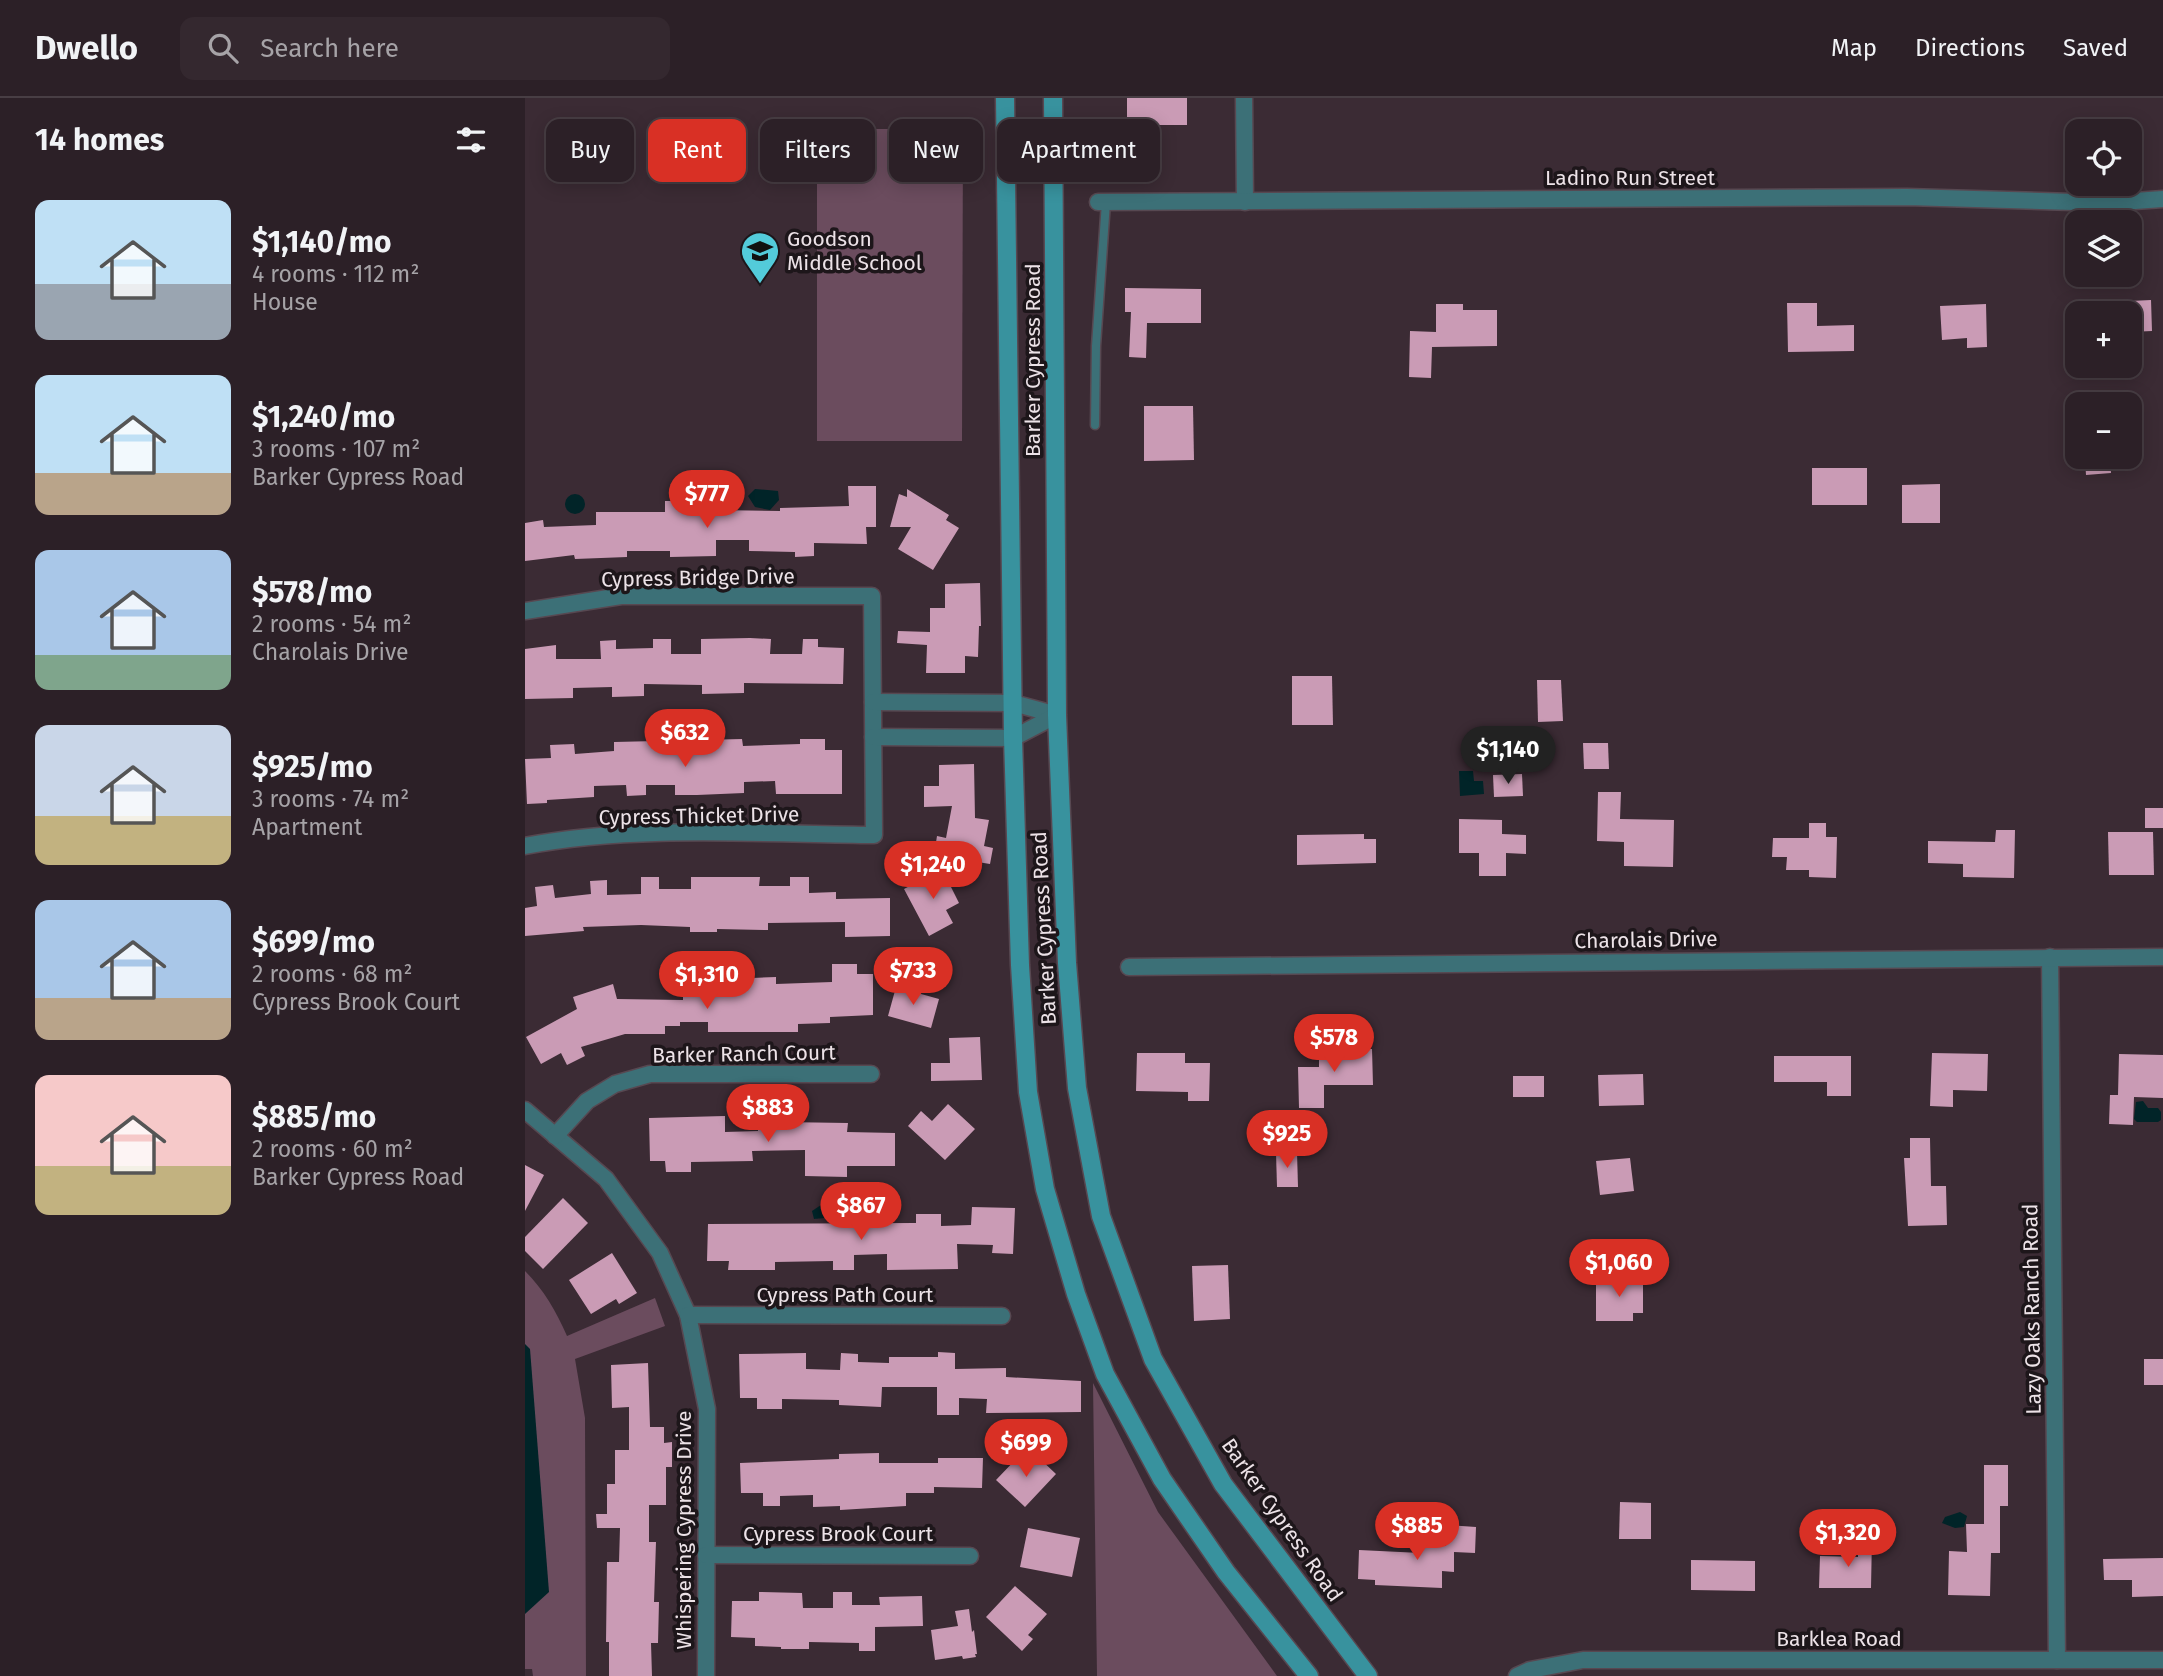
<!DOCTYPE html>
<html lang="en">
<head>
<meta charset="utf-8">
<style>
	:root { --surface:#2c2027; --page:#34282f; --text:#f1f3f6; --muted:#a6a3a7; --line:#483e44; --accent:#d93025 }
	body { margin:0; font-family:"Fira Sans",sans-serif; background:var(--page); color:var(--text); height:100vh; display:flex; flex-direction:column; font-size:26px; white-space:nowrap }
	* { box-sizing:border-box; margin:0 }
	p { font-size:23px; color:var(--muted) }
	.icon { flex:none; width:38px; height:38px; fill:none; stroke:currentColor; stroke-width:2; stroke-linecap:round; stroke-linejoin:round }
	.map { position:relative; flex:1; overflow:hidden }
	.sheet { display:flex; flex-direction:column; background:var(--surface); width:525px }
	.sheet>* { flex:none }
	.hud { position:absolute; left:21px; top:21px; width:665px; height:63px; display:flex; gap:14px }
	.buttons { position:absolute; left:1540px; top:21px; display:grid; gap:14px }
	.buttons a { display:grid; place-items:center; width:77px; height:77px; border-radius:14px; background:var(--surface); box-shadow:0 4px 18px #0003,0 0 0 2px var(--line); font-size:35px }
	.price { position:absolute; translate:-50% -60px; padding:0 16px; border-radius:24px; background:var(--accent); color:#fff; font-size:23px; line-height:46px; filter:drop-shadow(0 2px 4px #0008) }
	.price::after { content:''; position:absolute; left:50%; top:42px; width:21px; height:16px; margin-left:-10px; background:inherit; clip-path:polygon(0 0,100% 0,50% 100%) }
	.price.on { background:#222; color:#fff }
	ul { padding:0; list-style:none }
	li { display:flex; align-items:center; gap:21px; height:175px; padding:0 35px }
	li span { display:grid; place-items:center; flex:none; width:196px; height:140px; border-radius:14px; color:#555 }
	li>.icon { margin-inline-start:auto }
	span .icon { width:84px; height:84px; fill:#fffc; stroke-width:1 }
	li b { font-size:30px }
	h2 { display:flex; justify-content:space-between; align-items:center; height:84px; padding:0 35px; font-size:30px }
	.tag { padding:0 24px; border-radius:14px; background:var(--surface); box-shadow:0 4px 18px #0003,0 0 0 2px var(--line); font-size:24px; line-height:63px }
	.tag.on { background:var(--accent); color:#fff }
	header { display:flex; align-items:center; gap:42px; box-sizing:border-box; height:98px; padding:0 35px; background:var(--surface); border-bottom:2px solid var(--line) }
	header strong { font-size:33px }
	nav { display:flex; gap:38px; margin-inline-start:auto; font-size:24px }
	.search { width:490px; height:63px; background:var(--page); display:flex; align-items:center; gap:18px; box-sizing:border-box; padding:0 24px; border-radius:14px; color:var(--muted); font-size:26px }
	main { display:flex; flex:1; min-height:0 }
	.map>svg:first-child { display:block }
	.green { fill:#6b4c5e }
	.water { fill:#012428 }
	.building { fill:#ca9bb5 }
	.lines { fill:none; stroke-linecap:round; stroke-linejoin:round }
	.service-casing { stroke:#574851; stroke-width:11 }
	.minor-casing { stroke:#574851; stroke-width:19 }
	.secondary-casing { stroke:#574851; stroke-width:21 }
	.service { stroke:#3c7077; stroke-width:8 }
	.minor { stroke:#3c7077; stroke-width:16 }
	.secondary { stroke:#38929e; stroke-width:18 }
	.labels { text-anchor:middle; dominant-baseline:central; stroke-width:7; stroke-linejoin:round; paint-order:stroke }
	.street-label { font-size:21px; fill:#ece2e7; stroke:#1d161a }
	.poi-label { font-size:21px; fill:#ece2e7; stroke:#1d161a; text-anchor:start }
</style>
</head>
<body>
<header>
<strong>Dwello</strong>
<div class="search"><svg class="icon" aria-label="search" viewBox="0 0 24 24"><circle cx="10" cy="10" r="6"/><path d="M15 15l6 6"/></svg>Search here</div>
<nav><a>Map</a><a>Directions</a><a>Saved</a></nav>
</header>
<main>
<section class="sheet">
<h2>14 homes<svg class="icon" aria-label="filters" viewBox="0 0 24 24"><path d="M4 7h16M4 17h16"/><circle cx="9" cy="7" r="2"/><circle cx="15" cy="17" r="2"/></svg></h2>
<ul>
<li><span style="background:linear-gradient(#bfe0f5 60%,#9aa5b1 0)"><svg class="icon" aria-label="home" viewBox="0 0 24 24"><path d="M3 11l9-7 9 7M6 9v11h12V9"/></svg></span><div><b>$1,140/mo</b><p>4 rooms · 112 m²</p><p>House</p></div></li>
<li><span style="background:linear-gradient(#bfe0f5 70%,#b9a48a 0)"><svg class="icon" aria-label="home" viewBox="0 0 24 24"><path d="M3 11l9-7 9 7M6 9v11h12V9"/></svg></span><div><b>$1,240/mo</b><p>3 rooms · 107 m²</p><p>Barker Cypress Road</p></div></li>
<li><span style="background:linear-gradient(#a9c7e8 75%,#7fa58c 0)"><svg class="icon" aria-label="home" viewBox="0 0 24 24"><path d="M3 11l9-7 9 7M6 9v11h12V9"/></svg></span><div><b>$578/mo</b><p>2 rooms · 54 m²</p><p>Charolais Drive</p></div></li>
<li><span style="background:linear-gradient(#c9d6e8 65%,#c2b280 0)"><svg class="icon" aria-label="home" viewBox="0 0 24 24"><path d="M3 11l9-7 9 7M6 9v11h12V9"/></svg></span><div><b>$925/mo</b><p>3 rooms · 74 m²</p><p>Apartment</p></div></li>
<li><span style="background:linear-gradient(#a9c7e8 70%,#b9a48a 0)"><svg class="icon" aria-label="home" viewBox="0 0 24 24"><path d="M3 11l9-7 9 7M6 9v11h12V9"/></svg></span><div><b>$699/mo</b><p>2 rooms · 68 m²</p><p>Cypress Brook Court</p></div></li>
<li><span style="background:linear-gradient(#f6c9c9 65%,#c2b280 0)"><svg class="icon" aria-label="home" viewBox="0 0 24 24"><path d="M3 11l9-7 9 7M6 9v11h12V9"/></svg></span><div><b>$885/mo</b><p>2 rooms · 60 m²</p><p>Barker Cypress Road</p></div></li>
</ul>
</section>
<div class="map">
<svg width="1638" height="1578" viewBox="0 0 1638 1578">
	<rect width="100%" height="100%" fill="#3b2b34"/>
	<g class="green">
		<path d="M292,31H438L437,343H292Z"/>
		<path d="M0,1173C19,1192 31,1213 42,1238L130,1200L140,1228L50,1261L60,1320L61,1578H8L7,1571H0Z"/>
		<path d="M568,1285L633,1414L752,1578H572Z"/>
	</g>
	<g class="water">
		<path d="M230,391L253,393L254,402L245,412L230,409L223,398Z"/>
		<circle cx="50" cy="406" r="10"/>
		<path d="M934,673H948L949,683H958L959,696L935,698Z"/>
		<path d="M1618,1003L1623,1010H1633L1636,1014V1022L1633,1024H1612L1609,1021L1611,1004Z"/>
		<path d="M299,1105L308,1106L312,1112C309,1121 297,1120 289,1121L287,1113Z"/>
		<path d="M0,1246L5,1251L24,1494L0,1516Z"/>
		<path d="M1435,1414L1442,1418L1439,1429L1430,1430L1417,1425L1420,1419Z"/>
	</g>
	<g class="building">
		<path d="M602,0H662V27H623V23H602Z"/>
		<path d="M600,190L676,191V225H622L621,260L604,259L606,214H600Z"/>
		<path d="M1626,202L1627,233L1605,234V203Z"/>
		<path d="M1262,205H1292V228L1329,227V253L1263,254Z"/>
		<path d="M911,206H938V212H972V248L907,249L906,280L884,279L885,233L911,234Z"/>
		<path d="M1461,206L1462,249L1442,250V240L1417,242L1415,208Z"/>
		<path d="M619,308H668L669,362L619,363Z"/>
		<path d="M1560,359H1585L1586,375L1561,377Z"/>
		<rect x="1287" y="370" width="55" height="37"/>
		<path d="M1415,386V425H1377V387Z"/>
		<path d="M323,388H351V429H341L342,446L289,445V458L270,459V454L224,453V442H191V458L145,459V453H102V459L50,461L49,457L0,463V425L18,422L19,429L71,427V414H140V403H173V399H192V412L255,413V410L324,408Z"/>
		<path d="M382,391L424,417L421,422L434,430L408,472L373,451L386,429H365L374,396L382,399Z"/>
		<path d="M455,485L456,528H454L453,559L440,558V575H401L402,547L372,545L373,533L405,534V510H420V486Z"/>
		<path d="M128,541H146V556H176V541L225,540L246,541L245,556H277L278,541H293V549L319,550L318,586L219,585V595L177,596V587L119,586V598L87,599V589L48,590V600L0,601V551L31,547V561H76L75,543L91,542V551L128,550Z"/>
		<path d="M767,578H807L808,627H767Z"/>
		<path d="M1012,582H1036L1038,623L1013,624Z"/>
		<path d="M217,641L218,648L275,646V641H300V652H317V696H251L250,683L219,684V695L172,697H150V687H121V697L102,698L101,687L69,688V699L22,702V705L2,706L0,661L26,660L25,647L49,646L50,656L89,653V644Z"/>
		<path d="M1058,645H1083L1084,671H1059Z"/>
		<path d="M449,666L450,720L464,722L459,748L468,750L465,766L409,757L412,738L421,740L427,708L399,709V688H414V667Z"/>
		<path d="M997,676L998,698L969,699L968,677Z"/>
		<path d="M1073,694H1096L1095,721L1149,722L1148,769L1099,768V744L1072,743Z"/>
		<rect x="1620" y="710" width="18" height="20"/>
		<path d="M934,721L977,722V736L1001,737V756L981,755V778H954V755H934Z"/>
		<path d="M1284,725H1301V739H1312L1311,780L1284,779V772H1261L1262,759H1247L1248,740H1284Z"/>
		<path d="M1471,732H1490L1489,780L1438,779V766L1403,765V743L1470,744Z"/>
		<path d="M1583,734H1628L1629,777H1584Z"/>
		<path d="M839,736V741H851V765L772,767V737Z"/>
		<path d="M417,771L434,805L421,812L428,825L404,838L379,791Z"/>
		<path d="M116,779H134V791H166V779H235L234,788H265V779H284V795L311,794V801L365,800V838L320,839V824L243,825V832L192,831V834H165V829L116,827L58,829L59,833L0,838V810L12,808L10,789L28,787L30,800L66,796L65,783L82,782V797L116,796Z"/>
		<path d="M307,866H332V876H348V917L305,919V925L273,926V934H183V924H155V928H140V936H100L56,949L60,958L42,967L36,955L16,966L1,939L52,911L48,899L88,886L92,901L158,902V886H227V880L251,879V886L307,884Z"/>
		<path d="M371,889L414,901L406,930L363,918Z"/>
		<path d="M455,939L457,982L406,983V965H425L424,940Z"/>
		<path d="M794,951H847L848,987H799V1010H774L773,969H794Z"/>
		<path d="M612,955H660V965H685L684,1003H663V994L611,993Z"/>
		<path d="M1407,955L1463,956L1462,993L1428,992V1009L1405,1008Z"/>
		<path d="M1594,956L1638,957V1000L1609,999L1608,1027L1584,1026L1585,997H1593Z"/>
		<path d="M1249,958H1326V998H1302V984H1249Z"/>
		<path d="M1118,976L1119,1007L1074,1008L1073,977Z"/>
		<rect x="988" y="978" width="31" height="21"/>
		<path d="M423,1006L450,1031L420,1062L383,1028L396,1013L407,1023Z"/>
		<path d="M200,1018V1034L233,1033V1019L258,1018V1024L323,1025L322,1034L370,1035V1068H322V1079L280,1078V1052L227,1053L228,1063L166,1064V1074H141L140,1063H125L124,1020Z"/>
		<path d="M1385,1040H1405L1406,1088H1421L1422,1127L1383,1128L1379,1060H1385Z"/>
		<path d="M751,1054H772L773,1089H752Z"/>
		<path d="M1105,1060L1109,1093L1075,1097L1071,1063Z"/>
		<path d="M0,1067L19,1077L0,1113Z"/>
		<path d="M38,1100L63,1125L18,1171L0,1153V1139Z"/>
		<path d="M447,1109L490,1110L488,1156L467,1155L468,1147L432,1146L433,1171L362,1172V1156L329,1157V1172H308V1163L250,1164V1172H203L204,1163H182L183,1126L391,1125V1116H416V1128L446,1127Z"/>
		<path d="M87,1155L112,1195L94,1206L91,1201L66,1216L44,1182Z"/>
		<path d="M703,1167L705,1221L669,1223L667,1168Z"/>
		<path d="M1071,1181H1118V1215H1108V1223H1071Z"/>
		<path d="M413,1254L430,1255V1271L481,1270V1279L556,1283V1314L461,1315L462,1301L434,1300V1317H412V1289H357L356,1309L314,1307V1302L257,1301V1311H232V1300H215L214,1256L281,1255V1271L315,1272L316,1255L333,1256V1264L364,1265V1259H413Z"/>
		<rect x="1619" y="1261" width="19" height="26"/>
		<path d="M123,1265L125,1329H139V1345L147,1344V1369H141V1407H124V1444H131L129,1504H134L133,1545H126L127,1578H84V1544H81L82,1464H94L95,1430H72L71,1416H82V1386H90V1352H104V1309L87,1310L86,1267Z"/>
		<path d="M354,1355V1365H413V1360H458L457,1390L409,1389V1395H381V1408L315,1412V1408L288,1409V1397L255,1398V1408H238V1395H216L215,1365L314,1361V1356Z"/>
		<path d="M496,1356L506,1365L512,1358L531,1376L500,1409L471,1382Z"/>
		<path d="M1459,1367H1483V1408H1475V1455H1466L1465,1498L1423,1497L1424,1453L1442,1454L1441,1426H1459Z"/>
		<path d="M1095,1404L1126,1405V1441H1094Z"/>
		<path d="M922,1427L951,1429L950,1455L929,1454V1474L917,1473V1490L850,1487V1482L833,1481L834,1452L896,1455V1447L921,1448Z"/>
		<path d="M503,1430L555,1440L547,1479L495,1469Z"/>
		<path d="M1333,1439H1347L1346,1490H1294L1295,1458L1333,1459Z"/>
		<path d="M1638,1460V1498L1607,1499V1482H1579L1578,1461Z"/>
		<path d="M1166,1462L1230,1463V1493L1166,1492Z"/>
		<path d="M490,1488L522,1516L503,1537L508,1541L497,1553L461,1519Z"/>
		<path d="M234,1494L277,1495L278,1510H308V1494H327V1507H355L354,1499L397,1498L398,1528L350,1529V1553H334V1545L284,1544V1551H256V1549L230,1548V1540L206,1539L207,1503H234Z"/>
		<path d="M444,1511L447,1534L449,1532L452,1556H450L451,1559L438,1561L437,1558L410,1562L406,1532L433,1528L430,1513Z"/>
	</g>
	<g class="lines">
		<defs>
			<path id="service" d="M570,327L571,248L581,104"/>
			<g id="minor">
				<path d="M719,0L720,104"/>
				<path d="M573,104L1382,99L1582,105L1638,101"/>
				<path d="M0,513L96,498H347L349,737C237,736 109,727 0,748"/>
				<path d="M348,604L488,605L532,617"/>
				<path d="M348,639L488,640L532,617"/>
				<path d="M1525,859L1532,1562"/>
				<path d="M604,869L1638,859"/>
				<path d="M0,1012L81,1081L135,1155L163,1217L182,1311L181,1578"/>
				<path d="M30,1038L62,1003L90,986L125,976H346"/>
				<path d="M163,1217L477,1218"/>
				<path d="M181,1457L445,1458"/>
				<path d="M992,1578L1005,1572L1058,1562H1638"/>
			</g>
			<g id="secondary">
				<path d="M480,0L488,640L495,867L503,994L520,1091L551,1196L580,1276L637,1381L701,1474L784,1578"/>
				<path d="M528,0L532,617L542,865L552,990L576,1118L628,1261L698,1386L843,1578"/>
			</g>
		</defs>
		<use href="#service" class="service-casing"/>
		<use href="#minor" class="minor-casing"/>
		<use href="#secondary" class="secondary-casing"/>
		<use href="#service" class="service"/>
		<use href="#minor" class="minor"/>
		<use href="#secondary" class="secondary"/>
	</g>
	<defs>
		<symbol id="school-pin" viewBox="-11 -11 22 30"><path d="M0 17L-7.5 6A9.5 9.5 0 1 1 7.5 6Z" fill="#53cbda" stroke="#1d161a"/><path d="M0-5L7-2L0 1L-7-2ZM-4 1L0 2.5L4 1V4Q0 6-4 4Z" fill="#111"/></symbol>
	</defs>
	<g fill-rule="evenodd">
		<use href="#school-pin" x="213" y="131" width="44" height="60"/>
	</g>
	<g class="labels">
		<g class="street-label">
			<text x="1105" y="80">Ladino Run Street</text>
			<text transform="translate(508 262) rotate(-90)">Barker Cypress Road</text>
			<text transform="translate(173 480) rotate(-1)">Cypress Bridge Drive</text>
			<text transform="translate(174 718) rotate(-1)">Cypress Thicket Drive</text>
			<text transform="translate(519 830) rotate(-93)">Barker Cypress Road</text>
			<text transform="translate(1121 842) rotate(-1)">Charolais Drive</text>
			<text transform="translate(219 956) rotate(-1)">Barker Ranch Court</text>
			<text x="320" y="1197">Cypress Path Court</text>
			<text transform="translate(1507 1211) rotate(-91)">Lazy Oaks Ranch Road</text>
			<text transform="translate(757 1422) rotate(55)">Barker Cypress Road</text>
			<text transform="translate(159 1432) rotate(-90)">Whispering Cypress Drive</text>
			<text x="313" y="1436">Cypress Brook Court</text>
			<text x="1314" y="1541">Barklea Road</text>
		</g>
		<g class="poi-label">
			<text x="262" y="141">Goodson<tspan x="262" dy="24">Middle School</tspan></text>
		</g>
	</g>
</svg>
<div class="buttons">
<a><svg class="icon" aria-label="locate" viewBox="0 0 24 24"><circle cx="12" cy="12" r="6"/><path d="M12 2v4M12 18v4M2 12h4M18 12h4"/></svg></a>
<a><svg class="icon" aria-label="layers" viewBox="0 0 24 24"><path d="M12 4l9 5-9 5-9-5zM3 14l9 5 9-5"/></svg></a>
<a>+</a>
<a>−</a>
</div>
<b class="price" style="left:182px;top:432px">$777</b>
<b class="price" style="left:160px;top:671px">$632</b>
<b class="price on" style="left:983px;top:688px">$1,140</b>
<b class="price" style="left:408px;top:803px">$1,240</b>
<b class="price" style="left:388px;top:909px">$733</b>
<b class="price" style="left:182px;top:913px">$1,310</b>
<b class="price" style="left:809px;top:976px">$578</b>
<b class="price" style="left:243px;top:1046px">$883</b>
<b class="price" style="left:762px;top:1072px">$925</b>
<b class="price" style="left:336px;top:1144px">$867</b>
<b class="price" style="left:1094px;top:1201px">$1,060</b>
<b class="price" style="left:501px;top:1381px">$699</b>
<b class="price" style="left:892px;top:1464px">$885</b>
<b class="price" style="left:1323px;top:1471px">$1,320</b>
<div class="hud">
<a class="tag">Buy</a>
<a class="tag on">Rent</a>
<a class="tag">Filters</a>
<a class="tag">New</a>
<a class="tag">Apartment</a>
</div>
</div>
</main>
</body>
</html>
